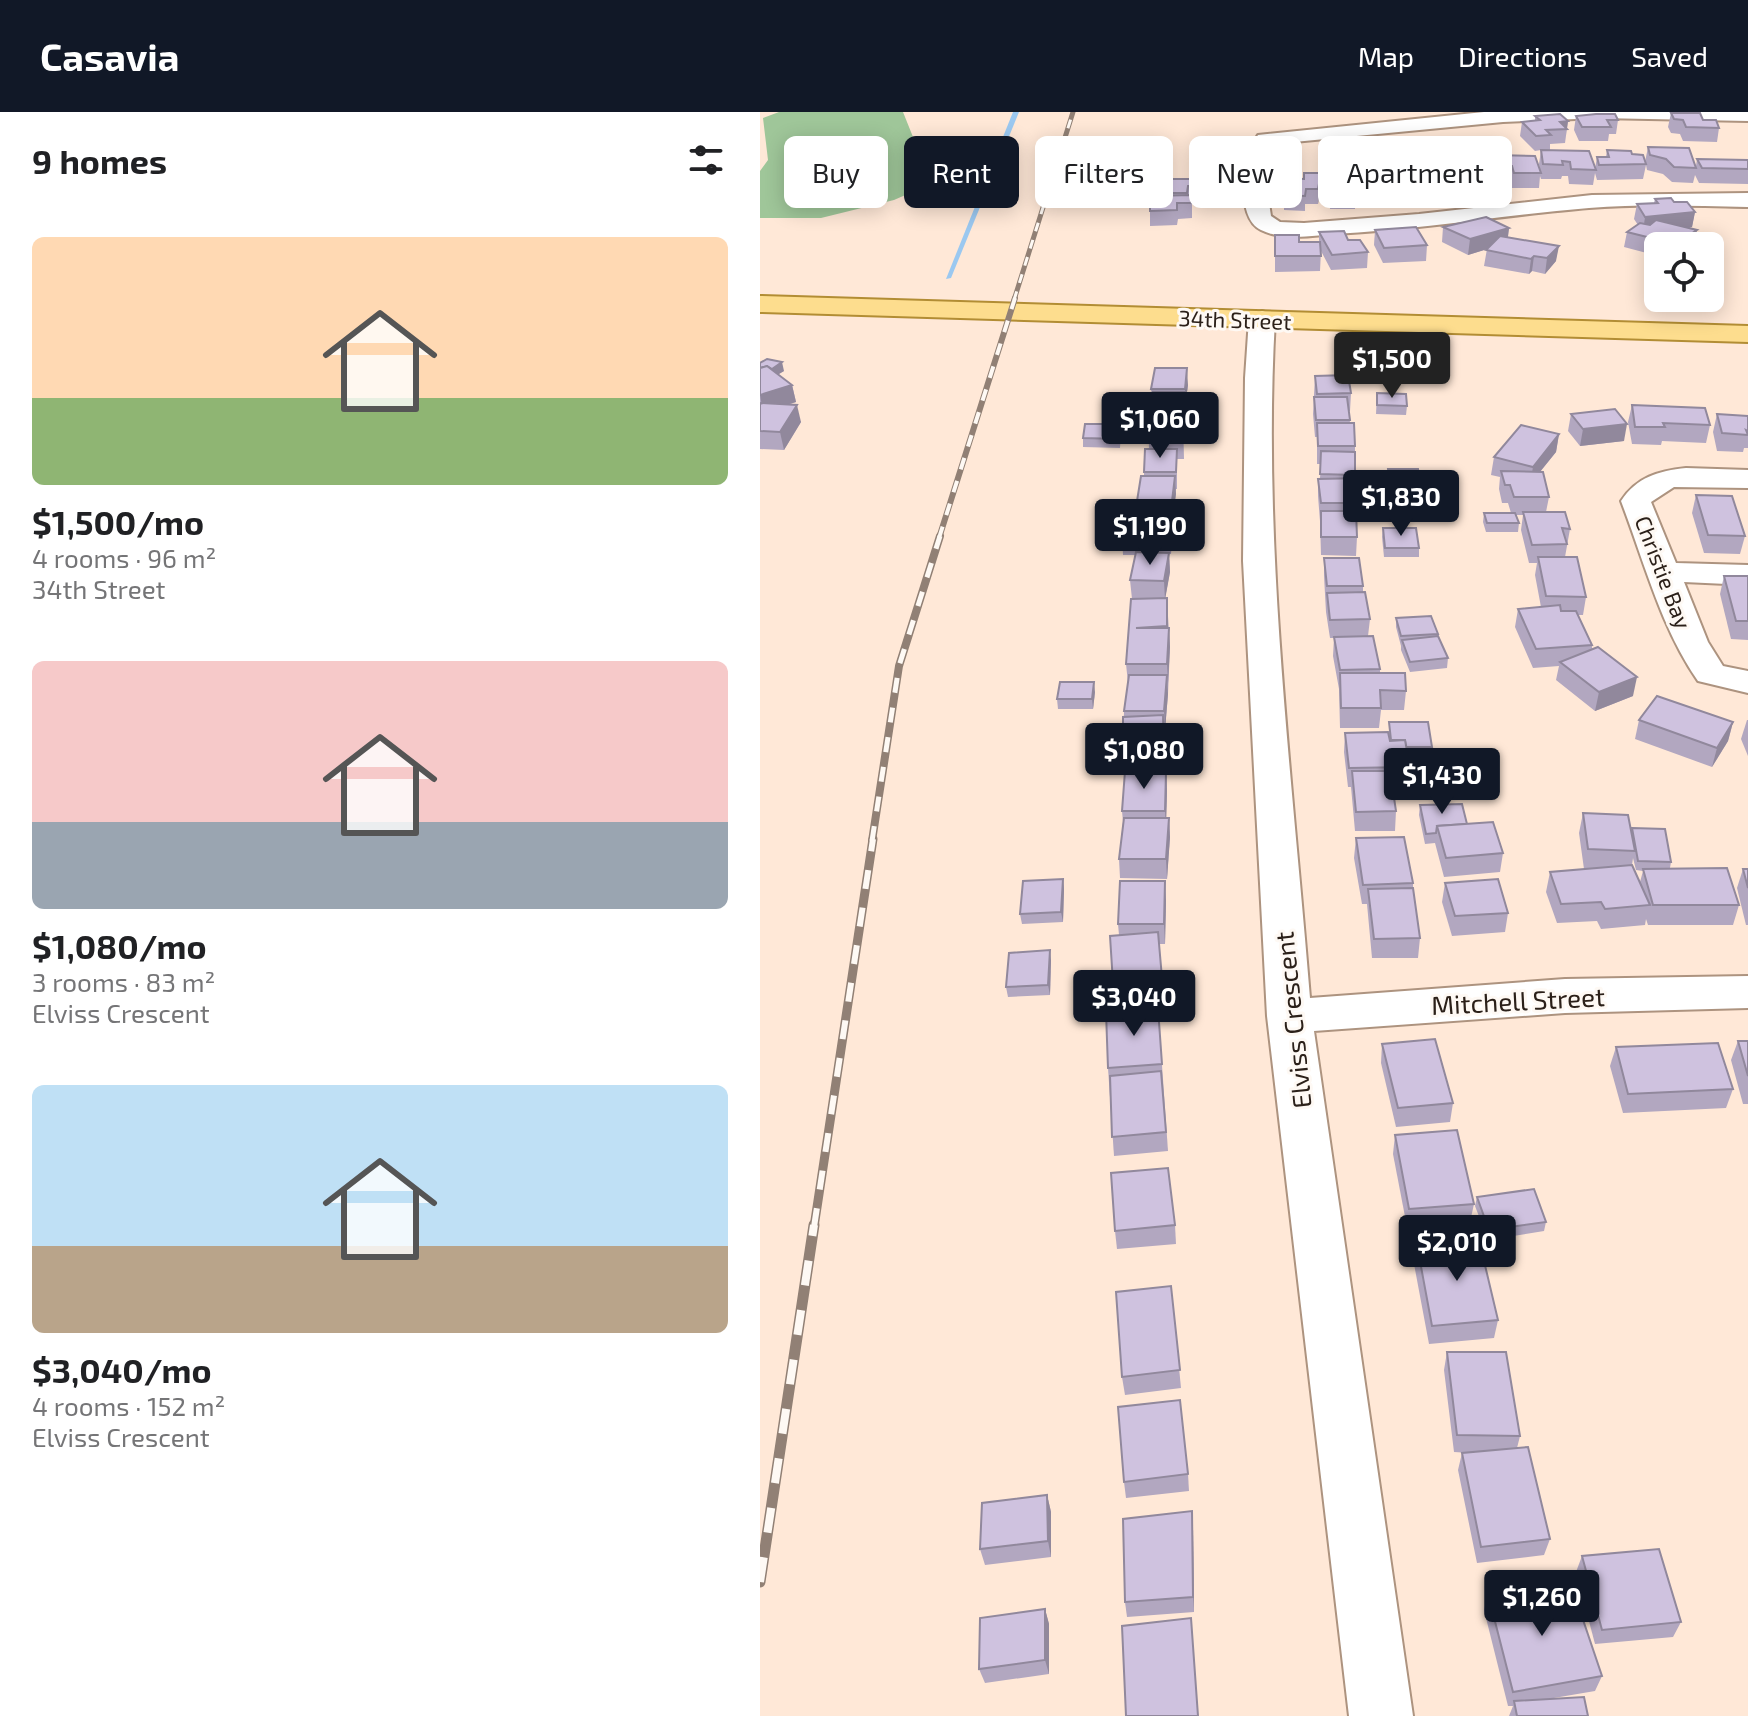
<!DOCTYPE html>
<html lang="en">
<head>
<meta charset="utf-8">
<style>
	:root { --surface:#fff; --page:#f6f6f6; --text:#202124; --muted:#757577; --accent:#111827 }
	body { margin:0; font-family:"Exo 2",sans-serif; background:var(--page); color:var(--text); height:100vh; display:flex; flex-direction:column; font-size:30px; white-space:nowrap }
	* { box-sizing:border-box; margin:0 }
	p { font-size:26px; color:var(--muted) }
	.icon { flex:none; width:44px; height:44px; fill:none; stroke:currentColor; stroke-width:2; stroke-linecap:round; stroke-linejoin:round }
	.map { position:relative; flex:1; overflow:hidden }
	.drawer { display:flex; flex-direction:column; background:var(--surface); width:760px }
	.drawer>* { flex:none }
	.guide { position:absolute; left:24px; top:24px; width:760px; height:72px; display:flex; gap:16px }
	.controls { position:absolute; left:884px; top:120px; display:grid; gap:16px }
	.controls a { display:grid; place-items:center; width:80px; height:80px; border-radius:12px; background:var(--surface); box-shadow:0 4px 20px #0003; font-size:40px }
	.price { position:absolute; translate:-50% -68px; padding:0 18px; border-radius:8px; background:var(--accent); color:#fff; font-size:26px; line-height:52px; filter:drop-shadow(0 2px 4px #0008) }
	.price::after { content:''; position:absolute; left:50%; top:48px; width:24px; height:18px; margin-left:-12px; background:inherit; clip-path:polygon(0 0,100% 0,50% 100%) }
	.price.active { background:#222; color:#fff }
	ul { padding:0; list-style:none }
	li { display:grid; align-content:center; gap:16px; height:424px; padding:0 32px }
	li span { display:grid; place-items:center; height:248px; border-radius:12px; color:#555 }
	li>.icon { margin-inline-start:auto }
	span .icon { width:144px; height:144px; fill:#fffc; stroke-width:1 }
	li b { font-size:34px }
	h2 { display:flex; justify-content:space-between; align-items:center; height:96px; padding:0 32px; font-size:34px }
	.pill { padding:0 28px; border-radius:12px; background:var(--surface); box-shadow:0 4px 20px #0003; font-size:28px; line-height:72px }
	.pill.active { background:var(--accent); color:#fff }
	header { display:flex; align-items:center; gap:48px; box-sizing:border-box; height:112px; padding:0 40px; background:var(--accent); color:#fff }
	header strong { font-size:38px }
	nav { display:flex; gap:44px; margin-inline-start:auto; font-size:28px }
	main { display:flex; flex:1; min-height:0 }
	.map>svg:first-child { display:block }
	.forest { fill:#9fc699 }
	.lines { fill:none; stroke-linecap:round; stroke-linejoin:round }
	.stream { fill:#9bc8f0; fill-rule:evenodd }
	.minor-casing { stroke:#ad937f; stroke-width:4 }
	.major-casing { stroke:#b28d34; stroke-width:4 }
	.minor { fill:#fff; fill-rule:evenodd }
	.major { fill:#fddd8e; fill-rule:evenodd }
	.rail-far4-casing { stroke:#918075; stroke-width:5 }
	.rail-far3-casing { stroke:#918075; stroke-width:6 }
	.rail-far2-casing { stroke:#918075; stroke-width:8 }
	.rail-far1-casing { stroke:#918075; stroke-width:9 }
	.rail-casing { stroke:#918075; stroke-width:11 }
	.rail-far4 { stroke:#fef9f4; stroke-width:3; stroke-dasharray:9; stroke-linecap:butt }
	.rail-far3 { stroke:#fef9f4; stroke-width:4; stroke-dasharray:12; stroke-linecap:butt }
	.rail-far2 { stroke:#fef9f4; stroke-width:5; stroke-dasharray:15; stroke-linecap:butt }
	.rail-far1 { stroke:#fef9f4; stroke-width:6; stroke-dasharray:19; stroke-linecap:butt }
	.rail { stroke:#fef9f4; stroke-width:8; stroke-dasharray:25; stroke-linecap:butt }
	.wall { fill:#b2a7c0; fill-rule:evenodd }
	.shaded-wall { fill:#91889c }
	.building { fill:#cfc2df; stroke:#91889c; stroke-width:2 }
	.labels { text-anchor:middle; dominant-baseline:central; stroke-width:6; stroke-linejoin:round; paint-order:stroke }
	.far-street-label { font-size:22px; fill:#2b2019; stroke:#fef9f4 }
	.street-label { font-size:26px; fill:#2b2019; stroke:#fef9f4 }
</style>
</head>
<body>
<header>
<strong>Casavia</strong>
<nav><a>Map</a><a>Directions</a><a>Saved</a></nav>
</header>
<main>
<section class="drawer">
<h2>9 homes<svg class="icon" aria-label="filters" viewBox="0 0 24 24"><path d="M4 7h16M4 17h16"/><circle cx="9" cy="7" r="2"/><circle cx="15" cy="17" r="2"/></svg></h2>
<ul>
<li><span style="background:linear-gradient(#ffd9b3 65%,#8fb573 0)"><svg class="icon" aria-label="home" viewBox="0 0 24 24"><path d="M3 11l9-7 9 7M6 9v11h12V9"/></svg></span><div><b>$1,500/mo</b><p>4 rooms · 96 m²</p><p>34th Street</p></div></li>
<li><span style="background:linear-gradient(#f6c9c9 65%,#9aa5b1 0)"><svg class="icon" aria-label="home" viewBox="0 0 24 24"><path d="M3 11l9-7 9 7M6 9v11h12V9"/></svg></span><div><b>$1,080/mo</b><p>3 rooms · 83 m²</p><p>Elviss Crescent</p></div></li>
<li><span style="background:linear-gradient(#bfe0f5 65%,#b9a48a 0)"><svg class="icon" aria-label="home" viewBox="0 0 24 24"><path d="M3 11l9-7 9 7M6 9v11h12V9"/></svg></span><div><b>$3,040/mo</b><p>4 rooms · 152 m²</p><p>Elviss Crescent</p></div></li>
</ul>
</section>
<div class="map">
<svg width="988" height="1604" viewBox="0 0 988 1604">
	<rect width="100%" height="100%" fill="#ffe8d7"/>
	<path class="forest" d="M19,0H143L155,30L193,62L134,88L61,106H0V59L8,48L3,6Z"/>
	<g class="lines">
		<path class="stream" d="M253,0H259L191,166L186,167Z"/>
		<defs>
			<g id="minor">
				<path d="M724,0H988V9L839,6L743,10L513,32L506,71L511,104L520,110L544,111L659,102L832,83L988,81V95C935,94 882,92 829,96C744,103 659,118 574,122C551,124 523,129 501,118C474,105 484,43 498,23Z"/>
				<path d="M502,199L511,202L515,207C502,433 532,661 550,886L805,867L988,864V896L805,901L554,919L653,1604H589L507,904L483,449L485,266L489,207L493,202Z"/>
				<path d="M926,356L988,358V376L914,375L891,390L916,451L988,453V473L924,470L948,530L963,554L988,559V581L938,569C901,516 884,449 861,389C877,365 898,359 926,356Z"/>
			</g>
			<path id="major" d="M0,184L988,214V230L0,200Z"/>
		</defs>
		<use href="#minor" class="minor-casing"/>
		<use href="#major" class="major-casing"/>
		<use href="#minor" class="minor"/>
		<use href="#major" class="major"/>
		<defs>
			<path id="rail-far4" d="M254,188L313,0"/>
			<path id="rail-far3" d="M179,426L255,186"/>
			<path id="rail-far2" d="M112,729L139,554L180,424"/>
			<path id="rail-far1" d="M54,1115L113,727"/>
			<path id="rail" d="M0,1470L54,1113"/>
		</defs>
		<use href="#rail-far4" class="rail-far4-casing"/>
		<use href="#rail-far3" class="rail-far3-casing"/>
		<use href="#rail-far2" class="rail-far2-casing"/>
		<use href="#rail-far1" class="rail-far1-casing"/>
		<use href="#rail" class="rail-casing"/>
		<use href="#rail-far4" class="rail-far4"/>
		<use href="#rail-far3" class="rail-far3"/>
		<use href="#rail-far2" class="rail-far2"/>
		<use href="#rail-far1" class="rail-far1"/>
		<use href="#rail" class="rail"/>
	</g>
	<g class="wall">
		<path d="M911,1L943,8L959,16L957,30L923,29L920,22L911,21L908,15Z"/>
		<path d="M775,4L808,9L805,31L790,32V38L835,57L837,45H846L847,38L872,42L885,50L888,35L936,54L937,47L988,48V72L939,71L935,63L933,71L912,70L903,62L887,58L886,53L883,67L837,68L835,61L833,73L809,72L808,64H802L801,67H781L780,64L779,76H752L750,68H736L733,58L734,43L780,58L779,52L781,38L775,39L760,24L762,10L775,9Z"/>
		<path d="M816,4L858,8L856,22H849L848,29H819L814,18Z"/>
		<path d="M679,53L727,65L726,80L704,79L703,86L677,85Z"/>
		<path d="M561,61L560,76L558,92H545V99L524,98V83L544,67Z"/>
		<path d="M403,67H442L443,89H432V106L418,107L417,113L390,114V84H403Z"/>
		<path d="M615,68L614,90H595V97H570L571,71Z"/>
		<path d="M895,87L914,90L935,100L932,115L929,116L937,118L933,133L898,134V144L864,135L867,120L878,113L874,107L877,92L894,91Z"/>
		<path d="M683,115L749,116L748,125L796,149L785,162L772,159L769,162L724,154L727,137L708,143L682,130Z"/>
		<path d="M615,118L667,133L666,149L623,151L614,133Z"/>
		<path d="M559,120L588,128L608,140L607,156L571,158L561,139L560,159L515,160V123L539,130H559Z"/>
		<path d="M0,251L24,259L18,262L32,273L36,290L27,293L41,310L24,338L0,337Z"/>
		<path d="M555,264L591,281L590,299H589L590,311L595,334V366L606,380L605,398H594L597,425L596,444L561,443L560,409L558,384V367L560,366L561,352H557V325H555L553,302Z"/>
		<path d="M428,273L423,307L424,347H417V377H416L413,407H412L411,442H409L410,460L405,486L408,504L410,535L408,582L405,618H404L407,678L406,706H409L410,725L407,767L360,766L359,747L363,710L362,699L365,661L363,642L364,599L368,571L366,552L372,487L370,468L376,443H363L362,424L379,410L377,389L384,364V360L389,337L388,301L392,284L391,277Z"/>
		<path d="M617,281L647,294L646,303L616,302Z"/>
		<path d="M872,293L950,313L946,331L902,329L901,333L872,332L868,310Z"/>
		<path d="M811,302L864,329L820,334L808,319Z"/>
		<path d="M957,302L988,304V336H984L983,340L957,339L953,320Z"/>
		<path d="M361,321L360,336L323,335V326Z"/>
		<path d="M799,322L796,340L780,360L789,385L786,400L810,417L805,445L826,485L823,503H818L832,533V537L873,584L835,599L796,568L799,554L773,556L755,515L758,497L781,495L775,463L777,451H769L761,418L763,403H756L759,411L758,420H726L723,410L724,401H751L748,391H742L739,377L740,365L731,363L734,345Z"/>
		<path d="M628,357L661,374L660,383H645L646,393L645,403H613L610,385L611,376H629Z"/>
		<path d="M936,383L985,424L980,442L944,441L932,401Z"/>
		<path d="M623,416L659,436V445H624L622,425Z"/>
		<path d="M564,446L603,474V480L610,507L608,524L620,557V561L646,579L644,598H621L619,616H580L579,577L573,544L574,526H570L566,500L564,464Z"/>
		<path d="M964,464H988V528L971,527L960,482Z"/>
		<path d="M636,506L678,522V524L688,546L687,556L650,560L641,538V534L636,515Z"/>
		<path d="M335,580L333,597H298L297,587Z"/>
		<path d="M879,608L973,610L968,629L952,655L875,627Z"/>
		<path d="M987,608H988V644L981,627Z"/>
		<path d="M629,610L672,635L671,645H648L650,655L648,674L633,675L636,699L635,719H595L591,675H588L584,640L585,621L629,624Z"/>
		<path d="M660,693L707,712L743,741L740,760L684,765L675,731L665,732L659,703Z"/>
		<path d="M823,701L871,719L872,716L911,750L910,756L979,793L973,813H888L886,807L885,813L841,817L837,809L797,811L786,780L790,760L824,757L819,721ZM873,746L876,758L883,759L880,770L872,753Z"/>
		<path d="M596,726L653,771V776L660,826L658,846H612L607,792H602L594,746Z"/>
		<path d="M983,757H988V813H986L977,776Z"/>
		<path d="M303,767L304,777L303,810L262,812L260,802Z"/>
		<path d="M685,771L748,801L745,820L692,824L682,790Z"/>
		<path d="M406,788L405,832H399L404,886L355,890L353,871L359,823L358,812Z"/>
		<path d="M291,848L290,883L248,885L246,875Z"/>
		<path d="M398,896L408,1039L354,1044L348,956Z"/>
		<path d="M978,929H988V992H983L971,948Z"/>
		<path d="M622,932L693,991L690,1010L636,1015L621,951Z"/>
		<path d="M856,935L973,977L966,996L863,1001L850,954Z"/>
		<path d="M635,1023L714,1092L710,1110L647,1115L633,1042Z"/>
		<path d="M717,1085L786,1110L784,1119L728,1128L715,1094Z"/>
		<path d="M415,1113L416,1132L357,1137L355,1119Z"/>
		<path d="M657,1133L738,1208L734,1226L669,1232L654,1152Z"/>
		<path d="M411,1174L421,1276L365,1283L362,1265Z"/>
		<path d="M687,1240L760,1324L757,1336L790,1427L784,1443L717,1451L698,1358L702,1341H710L694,1340L684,1258Z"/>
		<path d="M428,1362L429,1379L366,1386L364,1370Z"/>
		<path d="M287,1383L291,1400V1445L225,1453L220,1437Z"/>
		<path d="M433,1416L434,1500L367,1505L365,1490Z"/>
		<path d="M822,1444L921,1510L913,1525L835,1532L816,1460Z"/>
		<path d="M728,1482L804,1499L842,1564L835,1579L788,1587L828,1604H749L753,1594H748L724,1498Z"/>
		<path d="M285,1497L289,1512V1562L225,1571L219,1557Z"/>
	</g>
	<g class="shaded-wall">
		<path d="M808,9L806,23L807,17L800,10Z"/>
		<path d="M561,61L560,76L558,92V77Z"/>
		<path d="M935,100L932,115L883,120L885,105Z"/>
		<path d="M749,116L747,131L708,143L710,127Z"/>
		<path d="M937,118L933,133L926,134L929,123Z"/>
		<path d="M919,121L916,134H907V130Z"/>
		<path d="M799,134L796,149L785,162L787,146Z"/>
		<path d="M774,144L772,159L769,162L771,147Z"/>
		<path d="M22,250L24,259L6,270L4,262Z"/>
		<path d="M427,256L428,273L425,294V277Z"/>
		<path d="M32,273L36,290L3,300L0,283Z"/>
		<path d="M424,280L425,297L420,319V302Z"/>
		<path d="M37,293L41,310L24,338L20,320Z"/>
		<path d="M867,312L864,329L820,334L823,317Z"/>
		<path d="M799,322L796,340L770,372L773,355Z"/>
		<path d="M415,364L416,382L413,407L412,389Z"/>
		<path d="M411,397L412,415L411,442L410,424Z"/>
		<path d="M409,441L410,460L405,488L404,469Z"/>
		<path d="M409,516L410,535L408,571L407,552Z"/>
		<path d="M407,563L408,582L405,618L404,599Z"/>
		<path d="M877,565L873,584L835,599L839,580Z"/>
		<path d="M334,570L335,580L333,597L332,587Z"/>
		<path d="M973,610L968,629L952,655L957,636Z"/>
		<path d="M406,659L407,678L406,718L405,699Z"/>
		<path d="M409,706L410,725L407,767L406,747Z"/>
		<path d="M303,767L304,777L303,810L301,800Z"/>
		<path d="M405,769L406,788L405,832L404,812Z"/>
		<path d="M290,838L291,848L290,883L288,873Z"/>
		<path d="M287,1383L291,1400V1445L288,1429Z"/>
		<path d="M432,1399L433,1416L434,1500L433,1485Z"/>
		<path d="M285,1497L289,1512V1562L285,1548Z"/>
	</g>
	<g class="building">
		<path d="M911,1H940L943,8H956L959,16L926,15L923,8L914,7Z"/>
		<path d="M800,2L808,9L800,10L807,17L786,18L791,23L776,24L762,10L780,8L775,4Z"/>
		<path d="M836,2H855L858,8H847L851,15H822L816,4Z"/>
		<path d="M888,35L929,36L936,56L914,55L906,47L890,43Z"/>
		<path d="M781,38L829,39L836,58L811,57L810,50L802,49L803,53L783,52Z"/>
		<path d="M847,38L871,39L872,42L883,43L886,52L839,53L837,45H849Z"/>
		<path d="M734,43L775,44L781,61H754L752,54L737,53Z"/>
		<path d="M696,46L727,47V65L705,64L704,71L678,70L679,53H696Z"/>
		<path d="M937,47L988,48V57L942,56Z"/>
		<path d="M544,61H561L558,77H546L545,84L524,83L528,66L544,67Z"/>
		<path d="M403,67H442V74H428L427,81H403Z"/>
		<path d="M581,67L615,68V76L596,75L595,82H570L571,71H581Z"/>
		<path d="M432,83L431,91H417V98L390,99V84Z"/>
		<path d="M911,86L914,90H927L935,100L885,105L877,92L898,91L895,87Z"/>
		<path d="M726,105L749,116L710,127L683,115Z"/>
		<path d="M896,108L937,118L929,123L919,121L907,130L867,120L880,111L890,113Z"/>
		<path d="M656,115L667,133L624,136L615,118Z"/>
		<path d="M584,119L588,128H600L608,140L572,143L559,120Z"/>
		<path d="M515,123H539V130H560L561,144H515Z"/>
		<path d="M740,124L799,134L787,146L774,144L771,147L726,138Z"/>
		<path d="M7,247L22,250L12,257L7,254L0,256V251Z"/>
		<path d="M7,254L32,273L0,283V256Z"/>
		<path d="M395,256H427L425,277H391Z"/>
		<path d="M588,263L591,281L557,282L555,264Z"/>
		<path d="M393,280H424L420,302L388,301Z"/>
		<path d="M617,281L646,282L647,294L617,293Z"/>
		<path d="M554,285H587L590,308H556Z"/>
		<path d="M1,291L37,293L20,320L0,319V293Z"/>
		<path d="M872,293L945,296L950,313L903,311L905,315H875Z"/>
		<path d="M855,297L867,312L823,317L811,302Z"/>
		<path d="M957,302L988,304V319L986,318L988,323L962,321Z"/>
		<path d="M423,306L424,330H388V307Z"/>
		<path d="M557,311H594L595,334H558Z"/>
		<path d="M325,312H361L359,327L323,326Z"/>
		<path d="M761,313L799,322L773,355L734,345Z"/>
		<path d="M385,337H417L416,360H384Z"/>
		<path d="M561,339L595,340V363L560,362Z"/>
		<path d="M628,357H658L661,374H630Z"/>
		<path d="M741,359L783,360L789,385H754L750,373H745Z"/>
		<path d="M381,364H415L412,389H377Z"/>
		<path d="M604,366L606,380H592L594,391H561L558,367Z"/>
		<path d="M611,376H644L646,393H613Z"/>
		<path d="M936,383L972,384L985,424L948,423Z"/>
		<path d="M380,397H411L410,424H362V411L379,410Z"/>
		<path d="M561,399H596L597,425H561Z"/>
		<path d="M763,400H805L810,417L802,416L807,432L772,433Z"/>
		<path d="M724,401H755L759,411H727Z"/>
		<path d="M623,416H656L659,436H625Z"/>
		<path d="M376,440L409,441L404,469L370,468Z"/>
		<path d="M778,445H817L826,485L786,484Z"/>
		<path d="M564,446H599L603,474H567Z"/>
		<path d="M964,464H988V509H976Z"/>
		<path d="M605,480L610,507L570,508L567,481Z"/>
		<path d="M407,486V514L376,516H409L407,552H366L371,487Z"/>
		<path d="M800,493L801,499H816L832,533L776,537L758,497Z"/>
		<path d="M671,504L678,522L641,524L636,506Z"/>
		<path d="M613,524L620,557L580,558L574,525Z"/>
		<path d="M678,524L688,546L650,550L642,528Z"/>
		<path d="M838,535L877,565L839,580L800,550Z"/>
		<path d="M580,561H645L646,579L620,578L621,596H581Z"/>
		<path d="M369,563H407L404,599H364Z"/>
		<path d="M300,570H334L332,587H297Z"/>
		<path d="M897,584L973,610L957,636L879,608Z"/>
		<path d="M403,603L404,640L363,642V605Z"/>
		<path d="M629,610H668L672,635H646L645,628H631Z"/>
		<path d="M628,620L630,629L645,628L650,655L589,656L585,621Z"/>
		<path d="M365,659H406L405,699H362Z"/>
		<path d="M592,659H630L636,699L596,700Z"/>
		<path d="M702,692L707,712L677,714L676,721L666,722L660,693Z"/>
		<path d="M823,701L868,703L875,739L828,737Z"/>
		<path d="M364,706H409L406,747H359Z"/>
		<path d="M733,710L743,741L686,746L677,714Z"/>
		<path d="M872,716L905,717L911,750L878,749Z"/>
		<path d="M644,725L653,771L603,773L596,726Z"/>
		<path d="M872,753L890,793L845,797L841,790L801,792L790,760Z"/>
		<path d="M967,756L979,793H893L883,757Z"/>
		<path d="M983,757H988V776Z"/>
		<path d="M303,767L301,800L260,802L263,769Z"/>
		<path d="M738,767L748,801L695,804L685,771Z"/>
		<path d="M360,769H405L404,812H358Z"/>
		<path d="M653,776L660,826L614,827L608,777Z"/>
		<path d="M398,820L402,866L353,871L350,824Z"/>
		<path d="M290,838L288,873L246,875L249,841Z"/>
		<path d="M398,896L402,952L348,956L346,900Z"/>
		<path d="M675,927L693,991L638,996L622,932Z"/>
		<path d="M978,929H988V964Z"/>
		<path d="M958,931L973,977L868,982L856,935Z"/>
		<path d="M401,959L406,1020L352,1025L350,964Z"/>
		<path d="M697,1018L714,1092L649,1097L635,1023Z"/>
		<path d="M408,1056L415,1113L355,1119L351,1061Z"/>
		<path d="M774,1077L786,1110L729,1118L717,1085Z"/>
		<path d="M719,1128L738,1208L672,1214L657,1133Z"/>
		<path d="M411,1174L420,1258L362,1265L356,1180Z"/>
		<path d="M687,1240H746L760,1324L697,1323Z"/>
		<path d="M420,1288L428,1362L364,1370L358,1295Z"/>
		<path d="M768,1335L790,1427L721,1435L702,1341Z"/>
		<path d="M287,1383L288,1429L220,1437L222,1391Z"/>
		<path d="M432,1399L433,1485L365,1490L363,1407Z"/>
		<path d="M899,1437L921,1510L842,1518L822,1444Z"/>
		<path d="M794,1470L804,1499L819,1496L842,1564L753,1580L728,1482Z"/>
		<path d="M285,1497V1548L219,1557L220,1506Z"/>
		<path d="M431,1506L438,1604H366L362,1514Z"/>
		<path d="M824,1585L828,1604H757L754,1589Z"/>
	</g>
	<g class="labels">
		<g class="far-street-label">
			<text transform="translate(475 207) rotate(2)">34th Street</text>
			<text transform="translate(904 460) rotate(69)">Christie Bay</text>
		</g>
		<g class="street-label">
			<text transform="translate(758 888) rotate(-3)">Mitchell Street</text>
			<text transform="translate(532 908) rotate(-96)">Elviss Crescent</text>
		</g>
	</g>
</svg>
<div class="controls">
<a><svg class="icon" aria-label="locate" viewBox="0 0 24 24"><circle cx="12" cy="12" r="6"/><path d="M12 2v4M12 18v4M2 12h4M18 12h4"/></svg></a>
</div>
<b class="price active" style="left:632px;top:288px">$1,500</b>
<b class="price" style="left:400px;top:348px">$1,060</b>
<b class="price" style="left:641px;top:426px">$1,830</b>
<b class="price" style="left:390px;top:455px">$1,190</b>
<b class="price" style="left:384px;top:679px">$1,080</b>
<b class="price" style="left:682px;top:704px">$1,430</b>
<b class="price" style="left:374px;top:926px">$3,040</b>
<b class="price" style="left:697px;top:1171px">$2,010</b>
<b class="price" style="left:782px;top:1526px">$1,260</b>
<div class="guide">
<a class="pill">Buy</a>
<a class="pill active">Rent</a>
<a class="pill">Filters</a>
<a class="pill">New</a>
<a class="pill">Apartment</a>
</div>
</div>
</main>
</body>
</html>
